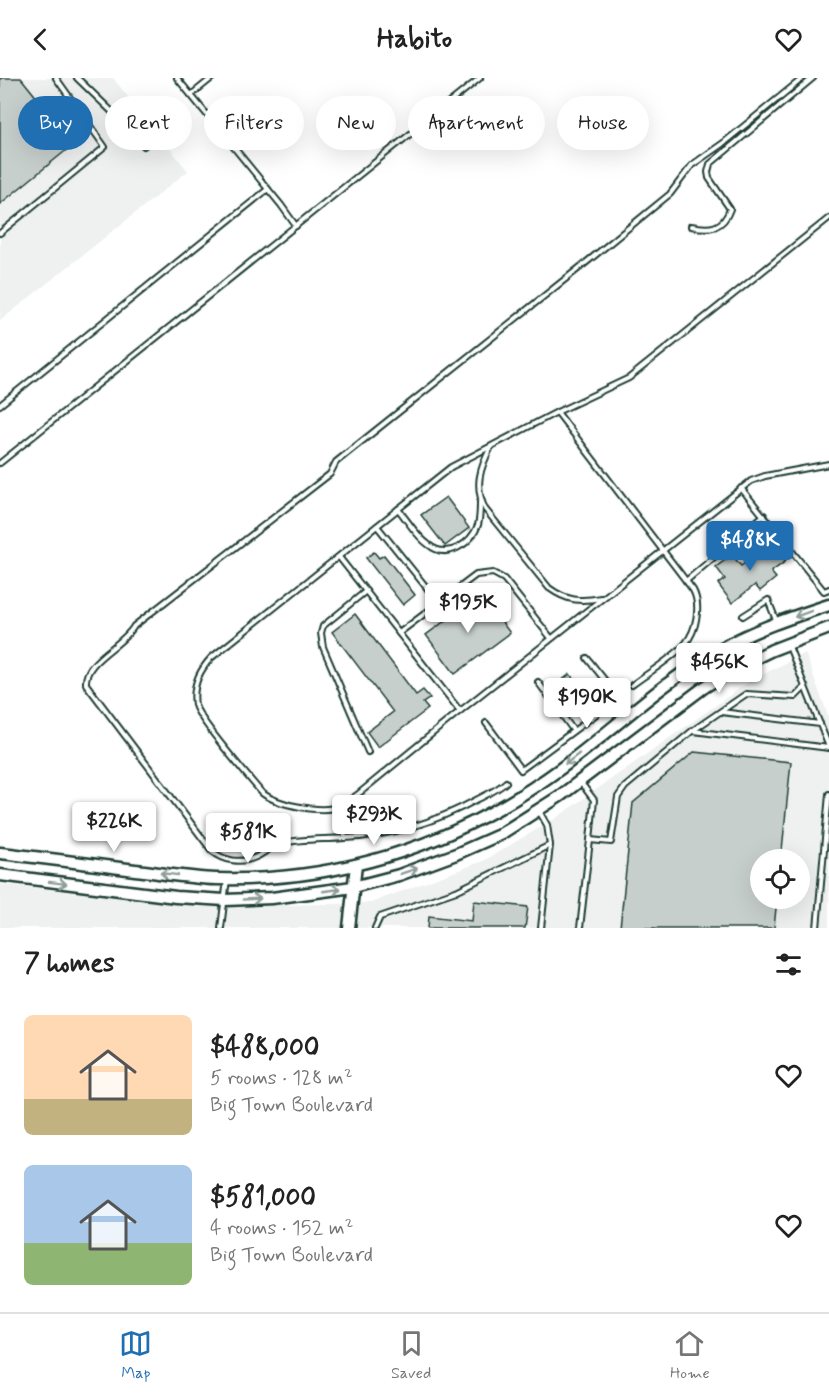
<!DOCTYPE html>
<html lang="en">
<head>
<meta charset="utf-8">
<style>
	:root { --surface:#fff; --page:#f6f6f6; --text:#222; --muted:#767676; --line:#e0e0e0; --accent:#1f6fb2 }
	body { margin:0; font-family:Mynerve,sans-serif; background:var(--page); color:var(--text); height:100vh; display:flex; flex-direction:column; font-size:22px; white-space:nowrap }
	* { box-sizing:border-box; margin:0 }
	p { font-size:20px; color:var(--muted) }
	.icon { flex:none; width:33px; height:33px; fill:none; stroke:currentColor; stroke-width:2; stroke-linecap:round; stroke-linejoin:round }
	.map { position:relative; height:850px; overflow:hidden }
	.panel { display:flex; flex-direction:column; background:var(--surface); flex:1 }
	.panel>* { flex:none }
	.top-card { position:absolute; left:18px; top:18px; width:794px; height:54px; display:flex; gap:12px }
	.fabs { position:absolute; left:750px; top:771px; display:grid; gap:12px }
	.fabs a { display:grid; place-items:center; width:60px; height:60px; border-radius:50%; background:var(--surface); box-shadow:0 6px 24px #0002; font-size:30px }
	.price { position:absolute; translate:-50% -51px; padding:0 14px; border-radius:6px; background:#fff; color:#222; font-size:20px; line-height:39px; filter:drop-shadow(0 2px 3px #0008) }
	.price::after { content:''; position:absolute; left:50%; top:36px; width:18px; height:14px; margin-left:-9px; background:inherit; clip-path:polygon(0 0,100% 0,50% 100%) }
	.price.current { background:var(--accent); color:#fff }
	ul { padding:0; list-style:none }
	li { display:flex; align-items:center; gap:18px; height:150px; padding:0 24px }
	li span { display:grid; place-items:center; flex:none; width:168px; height:120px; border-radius:9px; color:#555 }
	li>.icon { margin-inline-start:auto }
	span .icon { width:72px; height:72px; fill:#fffc; stroke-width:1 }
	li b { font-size:26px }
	h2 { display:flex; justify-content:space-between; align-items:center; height:72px; padding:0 24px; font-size:26px }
	.pill { padding:0 21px; border-radius:27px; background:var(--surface); box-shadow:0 6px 24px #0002; font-size:21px; line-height:54px }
	.pill.current { background:var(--accent); color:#fff }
	header { display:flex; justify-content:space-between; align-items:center; height:78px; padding:0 24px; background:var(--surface); font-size:27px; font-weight:700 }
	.dock { display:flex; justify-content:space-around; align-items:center; height:84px; border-top:2px solid var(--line); background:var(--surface); font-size:16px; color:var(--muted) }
	.dock a { display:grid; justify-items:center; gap:3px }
	.dock .current { color:var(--accent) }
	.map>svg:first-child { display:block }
	.built { fill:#eef1f0; fill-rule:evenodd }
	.building { fill:#c7cfcc; stroke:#1f3d34; stroke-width:1.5 }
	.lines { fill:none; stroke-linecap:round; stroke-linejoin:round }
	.lane-casing { stroke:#1f3d34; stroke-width:8 }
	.secondary-casing { stroke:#1f3d34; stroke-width:15 }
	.lane { stroke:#fff; stroke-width:4 }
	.secondary { stroke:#fff; stroke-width:10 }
	.oneway { stroke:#8f9e9a }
</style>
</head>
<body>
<header><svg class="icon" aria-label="back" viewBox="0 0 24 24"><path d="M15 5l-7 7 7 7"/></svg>Habito<svg class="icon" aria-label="heart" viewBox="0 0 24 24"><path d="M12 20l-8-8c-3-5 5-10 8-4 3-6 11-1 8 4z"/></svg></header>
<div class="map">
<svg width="829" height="850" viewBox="0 0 829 850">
	<rect width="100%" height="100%" fill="#fff"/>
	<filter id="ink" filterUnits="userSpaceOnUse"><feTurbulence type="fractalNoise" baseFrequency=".0167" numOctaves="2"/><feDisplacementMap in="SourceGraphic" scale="12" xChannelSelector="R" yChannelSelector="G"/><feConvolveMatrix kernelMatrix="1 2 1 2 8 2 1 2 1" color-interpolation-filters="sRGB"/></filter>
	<g filter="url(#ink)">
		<g class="built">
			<path d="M0,0H113L188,93L0,243Z"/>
			<path d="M805,575L829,640V850H0V806L201,829L370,825L483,783L556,740L750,603ZM760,782H800V820H760Z"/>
		</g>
		<g class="building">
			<path d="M0,0H21L74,66L0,126Z"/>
			<path d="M446,419L469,450L445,468L421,437Z"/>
			<path d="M772,464L786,483L771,494L776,500L760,513L755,507L732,525L718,506L725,501L716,489L732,477L741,488Z"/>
			<path d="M374,474L379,480L384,477L415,517L403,527L366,480Z"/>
			<path d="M481,516L510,555L455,596L426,557Z"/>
			<path d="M355,536L416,617L423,612L430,620L423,625L428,631L378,669L367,654L393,634L332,554Z"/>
			<path d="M570,596L590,623L576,634L556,607Z"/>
			<path d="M694,674L791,684L781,782H760V820H777L774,850H620L633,725Z"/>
			<path d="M474,823L528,829L525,850H428L429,838L472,843Z"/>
		</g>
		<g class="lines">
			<defs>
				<g id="lane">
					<path d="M77,0L131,52L144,68"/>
					<path d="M177,0L281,127L296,148"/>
					<path d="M191,17L212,0"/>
					<path d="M829,140L629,300L557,334L451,389L211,580C199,593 192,608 195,627C198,640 250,701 262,715C278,727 322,736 340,728C346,725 351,721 357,717L455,637L751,403L765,398L829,386"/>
					<path d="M691,148C710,152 723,151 730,131L709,100L708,94L710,86L813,0"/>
					<path d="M0,155L105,69L56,0"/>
					<path d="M0,327L268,111"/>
					<path d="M557,334L693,512C701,527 697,552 685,566C673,580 648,595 632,607"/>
					<path d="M491,369C480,390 474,408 485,431L549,510C567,523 580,524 601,520"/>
					<path d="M0,385L480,0"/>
					<path d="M741,410L824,513L829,511"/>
					<path d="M398,431C408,443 416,458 429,467C447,482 471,466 478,447C480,440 480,431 480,424"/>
					<path d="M377,448L439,525"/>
					<path d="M339,479L460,633"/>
					<path d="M686,503L764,437"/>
					<path d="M366,513L323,548L321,555L323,569L368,674"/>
					<path d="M743,538L768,522L776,542"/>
					<path d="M399,555L476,497L493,495L504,501L551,560"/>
					<path d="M788,566L829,669"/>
					<path d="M587,580L631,635"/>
					<path d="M538,604L573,652"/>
					<path d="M721,634L820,646"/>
					<path d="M486,645L521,692L618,620"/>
					<path d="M693,653L829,670"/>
					<path d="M581,705L594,722L590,762L611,764L618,719L625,709L692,653L746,616L795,619L805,609"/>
					<path d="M341,728L345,760C325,762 300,760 280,766C271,769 264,775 256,779C241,786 224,783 212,773L86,606C84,582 123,568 134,548L330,396L336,384L588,183L670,116L692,87L722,66L803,0"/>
					<path d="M345,760C394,758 436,744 478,721C488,716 499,711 506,704"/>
					<path d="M221,850L227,801"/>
					<path d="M375,850L380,839L456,813L550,767L547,747L539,733"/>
					<path d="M541,850L550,767"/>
					<path d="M580,850L590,762"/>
					<path d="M817,850L829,716"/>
				</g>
				<g id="secondary">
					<path d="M0,775C45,780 90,786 135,792C162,795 189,800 216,801C344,804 457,766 560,691C613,652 662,604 720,571C753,552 792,539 829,527"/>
					<path d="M0,797L176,819L225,822L272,820L353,809L399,797L456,776L499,757L560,718L703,610L733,591L772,572L829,550"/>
					<path d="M349,850L356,787"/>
				</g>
			</defs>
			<use href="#lane" class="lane-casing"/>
			<use href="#secondary" class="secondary-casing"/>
			<use href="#lane" class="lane"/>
			<use href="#secondary" class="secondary"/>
		</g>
		<defs><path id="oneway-shaft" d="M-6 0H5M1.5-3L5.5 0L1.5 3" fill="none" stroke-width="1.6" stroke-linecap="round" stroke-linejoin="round" transform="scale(1.5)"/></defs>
		<g class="oneway">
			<use href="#oneway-shaft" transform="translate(803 536) rotate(160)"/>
			<use href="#oneway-shaft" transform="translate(572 681) rotate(142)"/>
			<use href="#oneway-shaft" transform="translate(409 793) rotate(-19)"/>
			<use href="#oneway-shaft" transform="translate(169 796) rotate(-173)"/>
			<use href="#oneway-shaft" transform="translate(58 805) rotate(7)"/>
			<use href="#oneway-shaft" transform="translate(332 812) rotate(-8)"/>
			<use href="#oneway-shaft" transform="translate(252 821) rotate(-3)"/>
		</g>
	</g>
</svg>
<div class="fabs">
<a><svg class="icon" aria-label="locate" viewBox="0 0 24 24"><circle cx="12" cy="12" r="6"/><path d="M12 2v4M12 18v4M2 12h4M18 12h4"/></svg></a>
</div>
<b class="price current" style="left:750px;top:494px">$488K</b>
<b class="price" style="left:468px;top:556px">$195K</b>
<b class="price" style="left:719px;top:616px">$456K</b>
<b class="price" style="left:587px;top:651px">$190K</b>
<b class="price" style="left:374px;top:768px">$293K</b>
<b class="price" style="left:114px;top:775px">$226K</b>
<b class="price" style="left:248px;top:786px">$581K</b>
<div class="top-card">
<a class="pill current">Buy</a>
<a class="pill">Rent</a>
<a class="pill">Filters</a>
<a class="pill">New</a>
<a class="pill">Apartment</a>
<a class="pill">House</a>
</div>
</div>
<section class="panel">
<h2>7 homes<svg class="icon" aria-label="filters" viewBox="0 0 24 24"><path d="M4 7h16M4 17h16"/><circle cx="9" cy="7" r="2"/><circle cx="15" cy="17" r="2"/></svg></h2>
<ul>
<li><span style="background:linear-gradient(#ffd9b3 70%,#c2b280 0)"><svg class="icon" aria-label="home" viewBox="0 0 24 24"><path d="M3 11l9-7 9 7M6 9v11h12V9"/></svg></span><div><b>$488,000</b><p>5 rooms · 128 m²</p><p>Big Town Boulevard</p></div><svg class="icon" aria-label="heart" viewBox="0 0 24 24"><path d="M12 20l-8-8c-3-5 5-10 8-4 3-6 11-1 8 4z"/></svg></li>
<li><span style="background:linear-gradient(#a9c7e8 65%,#8fb573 0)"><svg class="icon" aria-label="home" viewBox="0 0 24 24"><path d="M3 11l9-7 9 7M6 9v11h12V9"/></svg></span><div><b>$581,000</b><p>4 rooms · 152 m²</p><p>Big Town Boulevard</p></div><svg class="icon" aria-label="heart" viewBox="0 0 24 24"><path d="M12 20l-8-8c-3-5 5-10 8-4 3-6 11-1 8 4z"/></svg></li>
</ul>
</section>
<nav class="dock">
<a class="current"><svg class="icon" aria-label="map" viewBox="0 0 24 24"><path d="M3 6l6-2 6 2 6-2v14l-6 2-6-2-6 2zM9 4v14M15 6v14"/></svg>Map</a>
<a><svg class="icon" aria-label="saved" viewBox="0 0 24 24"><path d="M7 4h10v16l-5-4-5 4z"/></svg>Saved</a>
<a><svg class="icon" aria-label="home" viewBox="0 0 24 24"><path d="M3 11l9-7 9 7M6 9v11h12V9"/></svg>Home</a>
</nav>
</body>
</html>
